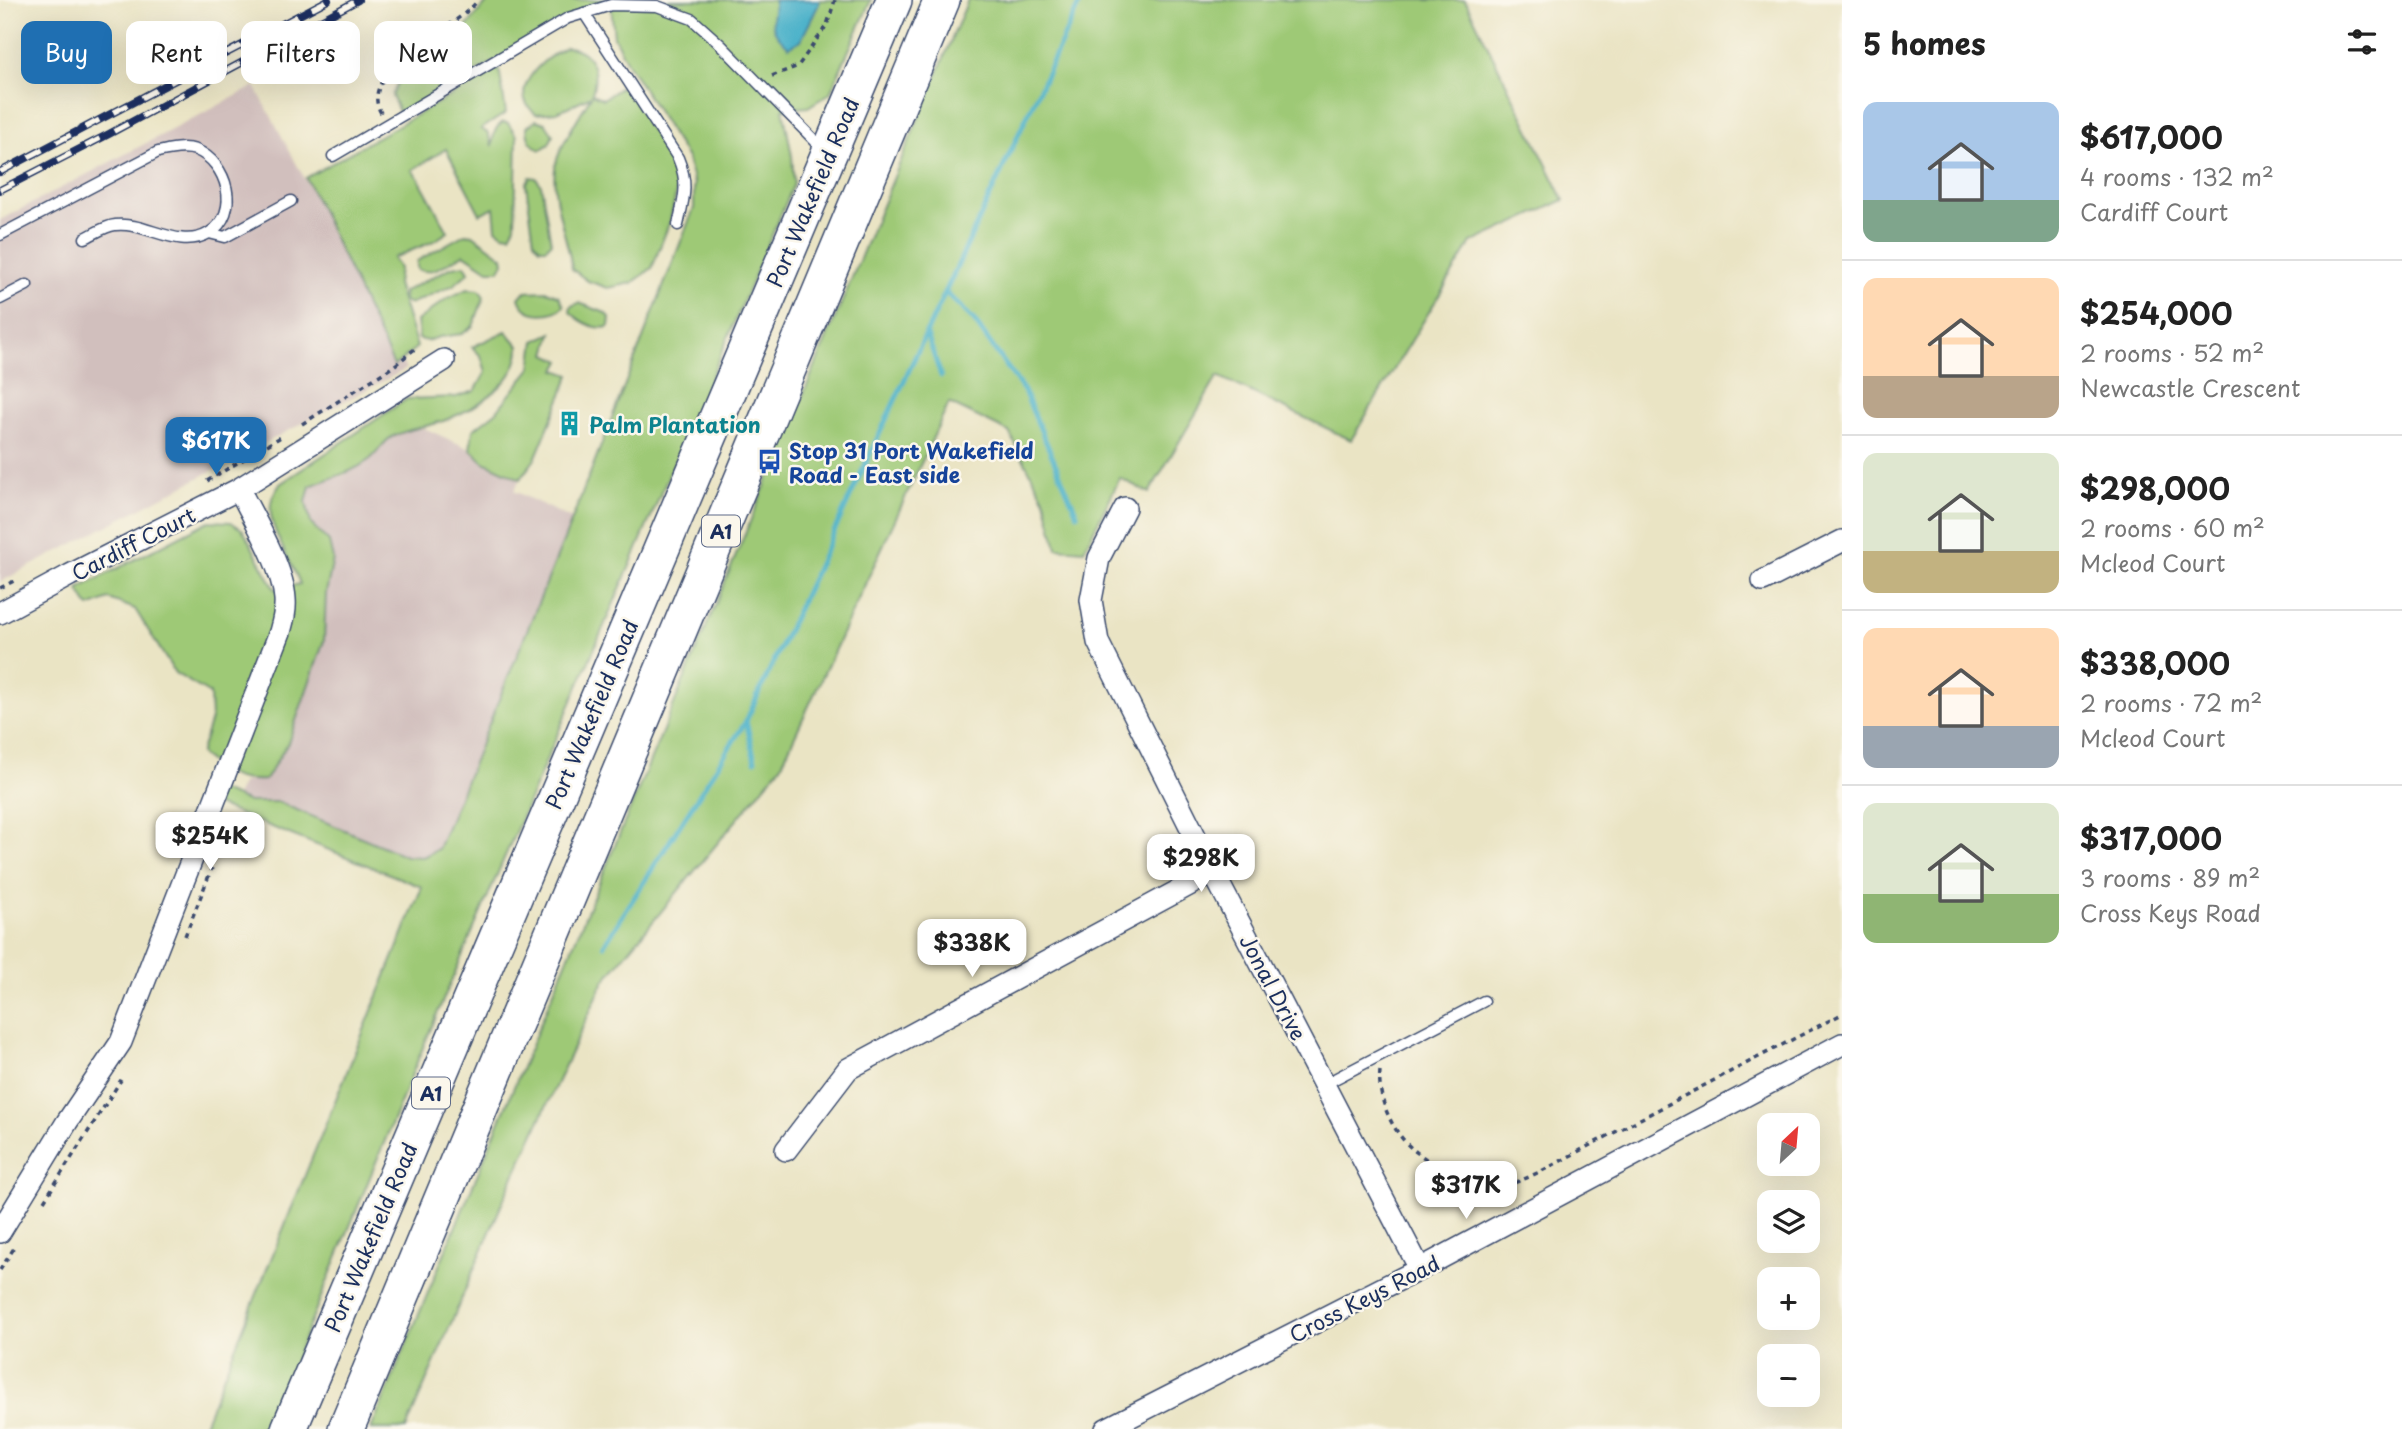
<!DOCTYPE html>
<html lang="en">
<head>
<meta charset="utf-8">
<style>
	:root { --surface:#fff; --page:#f2f2f2; --text:#222; --muted:#767676; --line:#e0e0e0; --accent:#1f6fb2 }
	body { margin:0; font-family:"Playpen Sans",sans-serif; background:var(--page); color:var(--text); height:100vh; display:flex; flex-direction:column; font-size:26px; white-space:nowrap }
	* { box-sizing:border-box; margin:0 }
	p { font-size:23px; color:var(--muted) }
	.icon { flex:none; width:38px; height:38px; fill:none; stroke:currentColor; stroke-width:2; stroke-linecap:round; stroke-linejoin:round }
	.map { position:relative; flex:1; overflow:hidden }
	.details { display:flex; flex-direction:column; background:var(--surface); width:560px }
	.details>* { flex:none }
	.banner { position:absolute; left:21px; top:21px; width:665px; height:63px; display:flex; gap:14px }
	.needle { width:46px; rotate:26deg }
	.tools { position:absolute; left:1757px; top:1113px; display:grid; gap:14px }
	.tools a { display:grid; place-items:center; width:63px; height:63px; border-radius:14px; background:var(--surface); box-shadow:0 7px 28px #0002; font-size:35px }
	.price { position:absolute; translate:-50% -60px; padding:0 16px; border-radius:14px; background:#fff; color:#222; font-size:23px; line-height:46px; filter:drop-shadow(0 2px 4px #0008) }
	.price::after { content:''; position:absolute; left:50%; top:42px; width:21px; height:16px; margin-left:-10px; background:inherit; clip-path:polygon(0 0,100% 0,50% 100%) }
	.price.active { background:var(--accent); color:#fff }
	ul { padding:0; list-style:none }
	li { display:flex; align-items:center; gap:21px; height:175px; padding:0 21px }
	li+li { border-top:2px solid var(--line) }
	li span { display:grid; place-items:center; flex:none; width:196px; height:140px; border-radius:14px; color:#555 }
	li>.icon { margin-inline-start:auto }
	span .icon { width:84px; height:84px; fill:#fffc; stroke-width:1 }
	li b { font-size:30px }
	h2 { display:flex; justify-content:space-between; align-items:center; height:84px; padding:0 21px; font-size:30px }
	.tag { padding:0 24px; border-radius:14px; background:var(--surface); box-shadow:0 7px 28px #0002; font-size:24px; line-height:63px }
	.tag.active { background:var(--accent); color:#fff }
	main { display:flex; flex:1; min-height:0 }
	.map>svg:first-child { display:block }
	.industrial { fill:#d1bfbd }
	.green { fill:#9ec976; stroke:#5c7c6a; stroke-width:2 }
	.water { fill:#4ab1c9; stroke:#327094; stroke-width:2 }
	.lines { fill:none; stroke-linecap:round; stroke-linejoin:round }
	.stream { stroke:#4ab1c9; stroke-width:5 }
	.service-casing { stroke:#3a4a6d; stroke-width:13 }
	.minor-casing { stroke:#3a4a6d; stroke-width:24 }
	.trunk-casing { stroke:#3a4a6d; stroke-width:38 }
	.path { stroke:#3a4a6d; stroke-width:3.5; stroke-dasharray:5 5; stroke-linecap:butt }
	.service { stroke:#fff; stroke-width:10 }
	.minor { stroke:#fff; stroke-width:21 }
	.trunk { stroke:#fff; stroke-width:35 }
	.rail-casing { stroke:#1b2f5e; stroke-width:8 }
	.rail { stroke:#fbf7ec; stroke-width:5; stroke-dasharray:16; stroke-linecap:butt }
	.labels { text-anchor:middle; dominant-baseline:central; stroke-width:5; stroke-linejoin:round; paint-order:stroke }
	.shield { fill:#fbf7ec; stroke:#5e6b89; stroke-width:2 }
	.shield-label { font-size:19px; font-weight:bold; fill:#1b2f5e }
	.street-label { font-size:21px; fill:#1b2f5e; stroke:#fbf7ec }
	.culture-label { font-size:21px; font-weight:bold; fill:#0d838f; stroke:#fbf7ec; text-anchor:start }
	.transit-label { font-size:21px; font-weight:bold; fill:#164399; stroke:#fbf7ec; text-anchor:start }
</style>
</head>
<body>
<main>
<div class="map">
<svg width="1842" height="1429" viewBox="0 0 1842 1429">
	<rect width="100%" height="100%" fill="#fbf7ec"/>
	<filter id="ink" filterUnits="userSpaceOnUse"><feTurbulence type="fractalNoise" baseFrequency=".0143" numOctaves="2"/><feDisplacementMap in="SourceGraphic" scale="14" xChannelSelector="R" yChannelSelector="G"/><feConvolveMatrix kernelMatrix="1 2 1 2 8 2 1 2 1" color-interpolation-filters="sRGB"/></filter>
	<filter id="wash" filterUnits="userSpaceOnUse"><feTurbulence type="fractalNoise" baseFrequency=".00686" numOctaves="4" result="noise"/><feDisplacementMap in="SourceGraphic" scale="28" xChannelSelector="R" yChannelSelector="G"/><feGaussianBlur stdDeviation="1.57" result="paint"/><feColorMatrix in="noise" values="0 0 0 0 0 0 0 0 0 0 0 0 0 0 0 0 0 1.4 0 .05"/><feComposite in="paint" operator="in"/></filter>
	<g filter="url(#wash)">
		<rect width="100%" height="100%" fill="#eae4c4"/>
		<g class="industrial">
			<path d="M255,86L406,369L0,582V220Z"/>
			<path d="M424,428L470,449L484,462L520,479L514,491L572,519L438,849L423,857L406,856L278,802H249L236,796L243,782L265,780L324,641L326,592L333,559L329,542L311,524L306,502L310,486L326,479L343,476L372,458L388,439L405,431Z"/>
		</g>
		<g class="green">
			<path d="M489,0H871L830,93L808,107L783,109L792,156L794,184L426,1040L267,1429H202L422,887L214,804L219,790L249,802H278L406,856L423,857L438,849L566,535L694,208V184L687,158L626,61L614,37L611,5L568,18L401,116L392,96L398,81L461,33Z"/>
			<path d="M968,0H1465L1564,200L1471,243L1351,440L1218,376L1149,493L1120,478L1084,550L1057,548L1045,500L1009,432L949,403L781,766L604,981L509,1187L406,1429H371Z"/>
			<path d="M566,47C592,49 599,71 592,94L603,99L626,84L649,127L674,165L678,185L670,221L652,268L632,283L608,288L588,281L572,269C568,237 551,202 555,168C557,149 581,114 591,96L557,112L536,114C505,91 543,58 566,47Z"/>
			<path d="M499,68L506,113L481,129L488,133L492,146C494,135 493,129 503,122L508,123L517,136L515,226L510,235L503,234L496,229L494,207L480,214L446,149L412,170L419,179L448,232L434,241L393,258L399,268L397,284L417,347L394,366L306,178Z"/>
			<path d="M536,120L545,123L553,135L549,144L540,150C530,144 527,138 527,127Z"/>
			<path d="M530,177L536,178L541,185L551,243L546,248H540L534,241L526,184Z"/>
			<path d="M465,234L473,235L503,257L504,263L499,270H488L464,254C450,261 431,277 417,269V261Z"/>
			<path d="M465,265L469,272L454,285L410,304L404,301L403,292L452,267Z"/>
			<path d="M467,289L479,290L484,297L473,326L462,334L439,337L427,341L419,339L417,321L446,299Z"/>
			<path d="M547,291L559,296L564,306C551,317 525,318 519,298L524,292Z"/>
			<path d="M579,303L603,312L610,317L609,327C595,330 581,322 570,312L571,306Z"/>
			<path d="M506,331L519,346C520,381 478,407 448,419C430,427 409,428 392,437C382,442 378,454 369,460C350,474 331,477 310,486L306,502L311,524L329,542L333,559L326,593L324,641L288,743L265,780C232,782 226,773 200,754L211,719L210,694L175,673L135,609L109,599L89,607L78,589L209,521L231,522L243,530L275,589L300,584C292,561 264,524 272,499C273,494 278,488 280,484L407,399L456,397L475,391L486,372L481,356L472,347Z"/>
			<path d="M552,333L546,354L561,361L556,370L570,375L535,459L520,479L484,462L470,449L473,430L496,412L531,368L535,341Z"/>
		</g>
		<path class="water" d="M775,0H818L819,4L801,40L789,47C770,31 770,23 775,0Z"/>
		<g class="lines">
			<g class="stream">
				<path d="M945,292L973,319L1024,391L1077,514"/>
				<path d="M926,332L941,376"/>
				<path d="M746,721L755,761"/>
				<path d="M604,945L746,721L1081,0"/>
			</g>
		</g>
	</g>
	<g filter="url(#ink)">
		<g class="lines">
			<defs>
				<g id="service">
					<path d="M584,13L678,158C689,184 684,198 678,225"/>
					<path d="M333,156L568,18L611,5L657,6L692,19L721,45L824,150"/>
					<path d="M209,233L225,237L291,201"/>
					<path d="M0,235L158,152C170,149 184,146 196,150C227,162 242,213 209,233C179,251 145,221 115,225C105,226 94,234 85,238"/>
					<path d="M0,299L27,285"/>
					<path d="M1325,1084L1484,1001"/>
				</g>
				<g id="minor">
					<path d="M1125,508L1099,558L1091,600L1098,642L1213,872L1420,1269"/>
					<path d="M1763,581L1842,541"/>
					<path d="M0,613L70,575L239,489L444,360"/>
					<path d="M786,1150L848,1069L1213,872"/>
					<path d="M0,1232L67,1122L121,1042L280,632C283,621 286,611 285,599C283,567 254,519 239,489"/>
					<path d="M1106,1429L1420,1269L1842,1044"/>
				</g>
				<g id="trunk">
					<path d="M289,1429L894,0"/>
					<path d="M346,1429L942,0"/>
				</g>
			</defs>
			<use href="#service" class="service-casing"/>
			<use href="#minor" class="minor-casing"/>
			<use href="#trunk" class="trunk-casing"/>
			<g class="path">
				<path d="M772,76L798,66L827,25L835,0"/>
				<path d="M381,113C355,69 458,29 478,0"/>
				<path d="M302,424L394,366L417,347"/>
				<path d="M207,481L284,435"/>
				<path d="M0,588L16,580"/>
				<path d="M185,936L212,868"/>
				<path d="M1380,1071C1377,1099 1393,1134 1415,1151C1439,1169 1469,1190 1501,1186C1526,1183 1577,1151 1602,1139C1682,1097 1762,1055 1842,1014"/>
				<path d="M44,1201L121,1080"/>
				<path d="M0,1270L16,1245"/>
			</g>
			<use href="#service" class="service"/>
			<use href="#minor" class="minor"/>
			<use href="#trunk" class="trunk"/>
			<defs>
				<g id="rail">
					<path d="M0,172L328,0"/>
					<path d="M0,190L109,134L358,0"/>
				</g>
			</defs>
			<use href="#rail" class="rail-casing"/>
			<use href="#rail" class="rail"/>
		</g>
	</g>
	<defs>
		<symbol id="building-bare" viewBox="-9 -9 18 18"><path d="M-4-6H4V6H1V3H-1V6H-4ZM-2.5-4.3h1.7v1.8h-1.7ZM.8-4.3h1.7v1.8H.8ZM-2.5-1h1.7V.8h-1.7ZM.8-1h1.7V.8H.8Z" fill="#0f9aa8" stroke="#fbf7ec" stroke-width="2.5" paint-order="stroke"/></symbol>
		<symbol id="bus-bare" viewBox="-9 -9 18 18"><path d="M-5-6H5V4H4V6H2V4H-2V6H-4V4H-5ZM-3.5-4V0h7V-4ZM-3.5 1.2v1.5H-2V1.2ZM2 1.2v1.5H3.5V1.2Z" fill="#1a4fb4" stroke="#fbf7ec" stroke-width="2.5" paint-order="stroke"/></symbol>
	</defs>
	<g fill-rule="evenodd">
		<use href="#building-bare" x="552" y="406" width="35" height="35"/>
		<use href="#bus-bare" x="752" y="444" width="35" height="35"/>
	</g>
	<g class="labels">
		<g class="shield">
			<rect x="702" y="515.5" width="38" height="31" rx="5"/>
			<rect x="412" y="1077.5" width="38" height="31" rx="5"/>
		</g>
		<g class="shield-label">
			<text x="721" y="531">A1</text>
			<text x="431" y="1093">A1</text>
		</g>
		<g class="street-label">
			<text transform="translate(812 192) rotate(-67)">Port Wakefield Road</text>
			<text transform="translate(133 543) rotate(-27)">Cardiff Court</text>
			<text transform="translate(591 714) rotate(-67)">Port Wakefield Road</text>
			<text transform="translate(1274 987) rotate(62)">Jonal Drive</text>
			<text transform="translate(370 1237) rotate(-67)">Port Wakefield Road</text>
			<text transform="translate(1364 1298) rotate(-27)">Cross Keys Road</text>
		</g>
		<g class="culture-label">
			<text x="589" y="424">Palm Plantation</text>
		</g>
		<g class="transit-label">
			<text x="789" y="450">Stop 31 Port Wakefield<tspan x="789" dy="24">Road - East side</tspan></text>
		</g>
	</g>
</svg>
<div class="tools">
<a><svg class="needle" viewBox="-14 -14 28 28"><path d="M0-13l5 13h-10z" fill="#e53935"/><path d="M0 13l5-13h-10z" fill="#767676"/></svg></a>
<a><svg class="icon" aria-label="layers" viewBox="0 0 24 24"><path d="M12 4l9 5-9 5-9-5zM3 14l9 5 9-5"/></svg></a>
<a>+</a>
<a>−</a>
</div>
<b class="price active" style="left:216px;top:477px">$617K</b>
<b class="price" style="left:210px;top:872px">$254K</b>
<b class="price" style="left:1201px;top:894px">$298K</b>
<b class="price" style="left:972px;top:979px">$338K</b>
<b class="price" style="left:1466px;top:1221px">$317K</b>
<div class="banner">
<a class="tag active">Buy</a>
<a class="tag">Rent</a>
<a class="tag">Filters</a>
<a class="tag">New</a>
</div>
</div>
<section class="details">
<h2>5 homes<svg class="icon" aria-label="filters" viewBox="0 0 24 24"><path d="M4 7h16M4 17h16"/><circle cx="9" cy="7" r="2"/><circle cx="15" cy="17" r="2"/></svg></h2>
<ul>
<li><span style="background:linear-gradient(#a9c7e8 70%,#7fa58c 0)"><svg class="icon" aria-label="home" viewBox="0 0 24 24"><path d="M3 11l9-7 9 7M6 9v11h12V9"/></svg></span><div><b>$617,000</b><p>4 rooms · 132 m²</p><p>Cardiff Court</p></div></li>
<li><span style="background:linear-gradient(#ffd9b3 70%,#b9a48a 0)"><svg class="icon" aria-label="home" viewBox="0 0 24 24"><path d="M3 11l9-7 9 7M6 9v11h12V9"/></svg></span><div><b>$254,000</b><p>2 rooms · 52 m²</p><p>Newcastle Crescent</p></div></li>
<li><span style="background:linear-gradient(#dfe7d0 70%,#c2b280 0)"><svg class="icon" aria-label="home" viewBox="0 0 24 24"><path d="M3 11l9-7 9 7M6 9v11h12V9"/></svg></span><div><b>$298,000</b><p>2 rooms · 60 m²</p><p>Mcleod Court</p></div></li>
<li><span style="background:linear-gradient(#ffd9b3 70%,#9aa5b1 0)"><svg class="icon" aria-label="home" viewBox="0 0 24 24"><path d="M3 11l9-7 9 7M6 9v11h12V9"/></svg></span><div><b>$338,000</b><p>2 rooms · 72 m²</p><p>Mcleod Court</p></div></li>
<li><span style="background:linear-gradient(#dfe7d0 65%,#8fb573 0)"><svg class="icon" aria-label="home" viewBox="0 0 24 24"><path d="M3 11l9-7 9 7M6 9v11h12V9"/></svg></span><div><b>$317,000</b><p>3 rooms · 89 m²</p><p>Cross Keys Road</p></div></li>
</ul>
</section>
</main>
</body>
</html>
